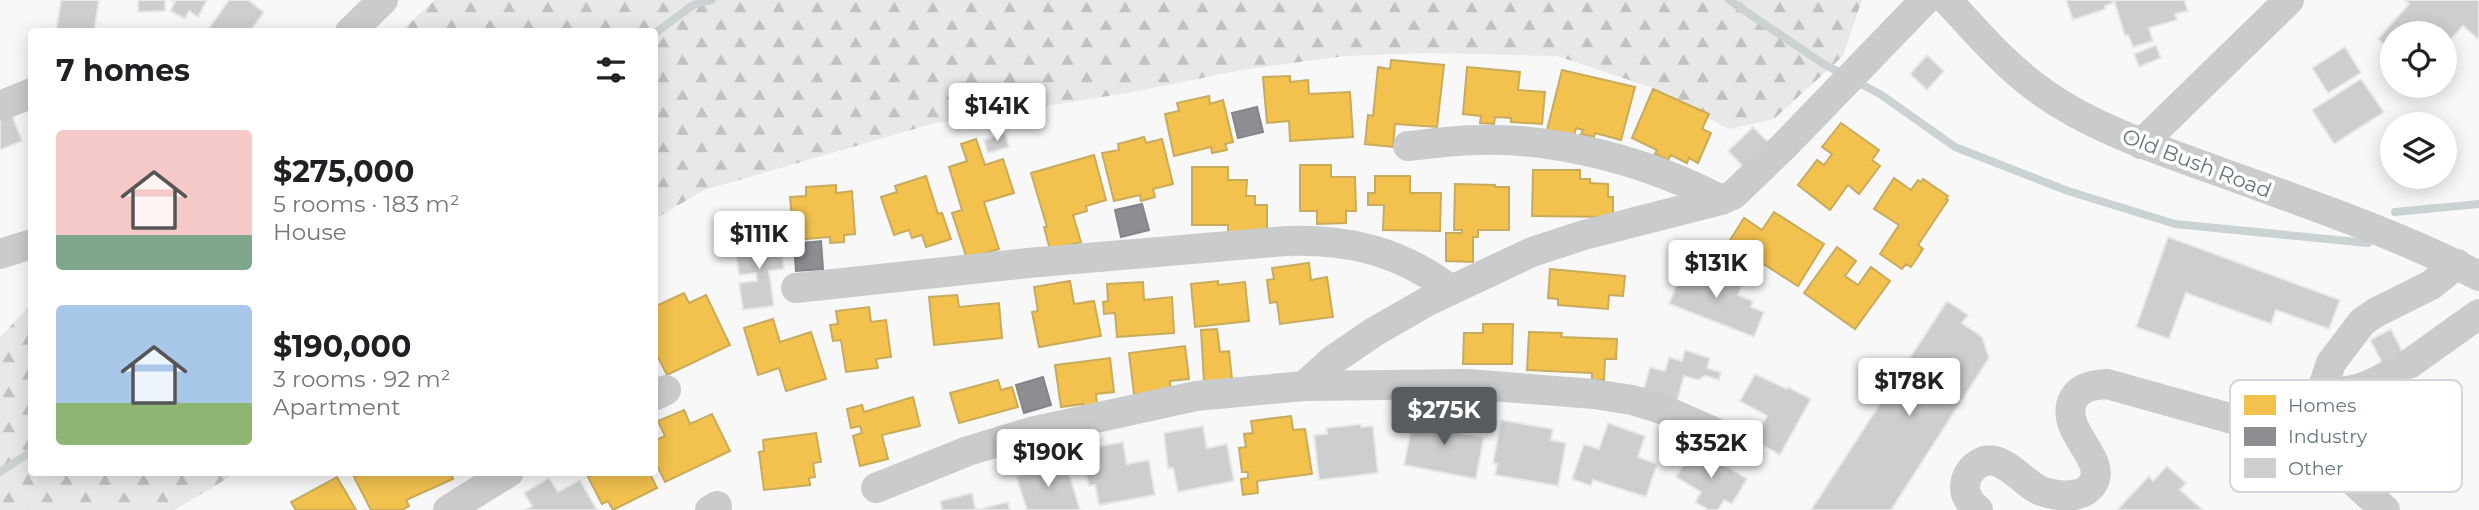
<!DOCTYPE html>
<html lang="en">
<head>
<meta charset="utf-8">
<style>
	:root { --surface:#fff; --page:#f2f2f2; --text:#202124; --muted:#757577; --accent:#575c60 }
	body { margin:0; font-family:Montserrat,sans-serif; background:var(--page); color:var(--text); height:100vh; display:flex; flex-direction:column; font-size:26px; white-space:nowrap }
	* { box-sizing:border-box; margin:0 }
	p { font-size:23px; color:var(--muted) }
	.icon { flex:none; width:38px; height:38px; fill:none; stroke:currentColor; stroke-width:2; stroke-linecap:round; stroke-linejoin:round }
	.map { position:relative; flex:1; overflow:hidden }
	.side { position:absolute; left:28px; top:28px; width:630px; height:448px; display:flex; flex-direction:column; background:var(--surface); border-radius:7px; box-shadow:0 4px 18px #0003 }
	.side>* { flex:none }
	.tools { position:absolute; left:2380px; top:21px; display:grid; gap:14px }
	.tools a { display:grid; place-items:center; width:77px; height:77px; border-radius:50%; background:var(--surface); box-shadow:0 4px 18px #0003; font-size:35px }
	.price { position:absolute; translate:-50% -60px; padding:0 16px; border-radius:7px; background:#fff; color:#222; font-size:23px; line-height:46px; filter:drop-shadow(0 2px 4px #0008) }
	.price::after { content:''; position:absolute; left:50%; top:42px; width:21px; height:16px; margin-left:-10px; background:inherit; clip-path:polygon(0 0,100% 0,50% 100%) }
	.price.selected { background:var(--accent); color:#fff }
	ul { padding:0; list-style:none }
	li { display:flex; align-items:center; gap:21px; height:175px; padding:0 28px }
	li span { display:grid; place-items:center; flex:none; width:196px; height:140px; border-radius:7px; color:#555 }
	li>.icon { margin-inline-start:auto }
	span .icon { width:84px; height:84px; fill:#fffc; stroke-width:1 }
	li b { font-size:30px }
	h2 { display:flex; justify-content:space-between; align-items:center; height:84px; padding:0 28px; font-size:30px }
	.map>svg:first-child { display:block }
	.forest { fill:url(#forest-firs) }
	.homes { fill:#f2c14e; stroke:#c8ab5d; stroke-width:2 }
	.industry { fill:#8d8d92; stroke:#82868c; stroke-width:2 }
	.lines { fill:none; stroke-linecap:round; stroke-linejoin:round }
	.stream { stroke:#cad2d4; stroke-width:8 }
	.building { fill:#cdcecf; stroke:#e8e8e8; stroke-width:2 }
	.street { stroke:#c9cbcc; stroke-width:30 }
	.labels { text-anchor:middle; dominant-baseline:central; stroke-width:7; stroke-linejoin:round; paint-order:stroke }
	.street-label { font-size:21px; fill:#67777f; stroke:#fff }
	.key { fill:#fff; stroke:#d1d6d9; stroke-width:2 }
	.key-label { font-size:19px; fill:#67777f }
</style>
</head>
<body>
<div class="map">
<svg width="2479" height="510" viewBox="0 0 2479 510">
	<defs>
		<pattern id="forest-firs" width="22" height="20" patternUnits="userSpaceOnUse" patternTransform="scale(1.75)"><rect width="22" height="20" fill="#e8e9e6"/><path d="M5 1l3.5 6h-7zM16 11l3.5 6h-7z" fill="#c0c2c0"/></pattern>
	</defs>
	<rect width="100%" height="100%" fill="#f8f8f8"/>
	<g class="forest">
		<path d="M435,0H1862L1843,56L1774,119L1729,129L1650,87L1557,56L1427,53L1345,56L1247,69L1133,92L932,124L704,190L655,219L654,32H400Z"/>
		<path d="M31,307L32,472L236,473L175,510H0V337L27,309Z"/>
	</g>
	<g class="homes">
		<path d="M1391,60L1444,65L1437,127L1395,124L1393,147L1365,144L1368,115L1373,116L1378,67L1390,69Z"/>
		<path d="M1467,67L1520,72L1518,90L1545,92L1542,124L1511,122V118L1495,117L1494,124L1480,123L1481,116L1463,114Z"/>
		<path d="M1562,70L1635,87L1621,140L1595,133L1594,137L1581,134L1583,130L1576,128L1573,141L1546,134Z"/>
		<path d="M1290,76V82L1308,80L1309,94L1350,92L1353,137L1290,141L1289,121L1267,123L1263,77Z"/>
		<path d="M1653,89L1709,114L1702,129L1711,133L1698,163L1689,158L1687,163L1671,155L1668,160L1655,154L1657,150L1632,138Z"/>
		<path d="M1209,96L1210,104L1223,100L1233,142L1225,144L1227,150L1212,153L1211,147L1174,156L1165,114L1179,111L1177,103Z"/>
		<path d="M1841,123L1879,150L1872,160L1880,166L1859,194L1848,185L1830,210L1798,185L1817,160L1824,165L1832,154L1822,147Z"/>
		<path d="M1144,137L1146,143L1162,139L1173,184L1153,189L1155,197L1141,201L1140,195L1114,201L1102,153L1119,150L1118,144Z"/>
		<path d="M976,139L985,165L1003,159L1014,193L984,202L999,249L967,259L952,213L962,210L949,167L967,161L961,144Z"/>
		<path d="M1094,155L1106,200L1086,206L1087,211L1073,215L1081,242L1050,250L1044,227H1047L1031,173Z"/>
		<path d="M1300,165H1331V177H1355L1356,211H1346V223L1317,224V211H1300Z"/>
		<path d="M1192,167H1228V180H1247L1246,196H1255V205H1267V232H1228V225H1192Z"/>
		<path d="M1533,170H1580V179H1590V183L1608,184V197H1613V217L1532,216Z"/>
		<path d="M926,176L938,214L942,213L951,239L926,247L922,235L912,238L909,230L894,235L881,197L897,192L895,186Z"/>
		<path d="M1375,176H1410V193H1441L1440,231L1383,230L1384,205H1368V193H1375Z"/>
		<path d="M1894,178L1911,190L1918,180L1921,182L1923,179L1948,196L1946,199L1948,200L1918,245L1923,249L1911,267L1906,264L1902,269L1880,254L1899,225L1874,209Z"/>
		<path d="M1455,184L1495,185V187H1509V230H1478V237H1473V262L1446,261V233H1462V230H1454Z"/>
		<path d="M836,185V193L852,191L855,234L844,235V242L830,243V237L794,240L790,197L806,196V187Z"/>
		<path d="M1774,212L1824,244L1798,286L1729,242L1744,218L1762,230Z"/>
		<path d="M1837,247L1856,261L1845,276L1858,285L1871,267L1890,281L1855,329L1804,293Z"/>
		<path d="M1309,263L1311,280L1327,277L1333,317L1280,324L1277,302L1270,303L1267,280L1274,279L1272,268Z"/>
		<path d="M1550,269L1625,276L1623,296L1609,295L1608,309L1558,305V299L1548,298Z"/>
		<path d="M1070,281L1074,304L1094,301L1101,336L1039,347L1032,312L1038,311L1034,287Z"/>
		<path d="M1218,281V285L1245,282L1249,321L1195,327L1191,284Z"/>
		<path d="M1143,282L1144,300L1172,297L1174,333L1117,337L1115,313L1104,314L1103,302L1108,301L1107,284Z"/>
		<path d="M684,293L689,303L706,295L730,345L667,375L656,353H654V307Z"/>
		<path d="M957,295L959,307L999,303L1002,338L934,345L929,297Z"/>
		<path d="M869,307L871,322L886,320L891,357L876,359L878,368L846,372L841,340L833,341L830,325L838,324L836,311Z"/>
		<path d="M773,319L780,342L811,332L826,379L786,391L779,368L758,375L744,328Z"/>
		<path d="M1483,324H1513L1512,364H1463L1464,333H1483Z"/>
		<path d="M1217,329L1220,352L1229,351L1232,379L1204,382L1201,330Z"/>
		<path d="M1529,332L1562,333L1561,337L1617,339L1616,359H1605L1604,380H1592V373L1527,370Z"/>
		<path d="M1185,346L1189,379L1170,381L1171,395L1134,394L1129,353Z"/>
		<path d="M1110,358L1114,392L1096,394L1097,407L1083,410V404L1061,407L1055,365Z"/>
		<path d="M998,380L1001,390L1012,387L1018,407L959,423L950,393Z"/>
		<path d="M913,397L920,426L882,435L888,459L860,466L853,436L862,433L860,426L851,428L847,409L862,405L864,412Z"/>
		<path d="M684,410L690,424L712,414L730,451L665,482L654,459V441L665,436L658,421Z"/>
		<path d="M1291,416L1293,430L1305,429L1312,474L1257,481L1258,493L1243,495L1241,479L1248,478V472H1242L1239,448L1246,447L1244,434L1253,433L1251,421Z"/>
		<path d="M816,433L821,462L813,463L815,477L809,478L810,485L764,490L759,452L764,451L763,440Z"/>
		<path d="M363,472H450L453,479L406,500L409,506L402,510H371L354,477Z"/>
		<path d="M598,472H649L657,488L613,510L608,501L602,504L588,477Z"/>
		<path d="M337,477L356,510H296L291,502Z"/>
	</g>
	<g class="industry">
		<path d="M1257,107L1263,132L1238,138L1232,113Z"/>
		<path d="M1142,204L1149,230L1121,237L1115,210Z"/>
		<path d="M821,241L823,269L796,271L794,244Z"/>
		<path d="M1043,377L1051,405L1024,413L1016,385Z"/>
	</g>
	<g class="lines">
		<g class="stream">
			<path d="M1729,0L1822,63L1844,75"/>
			<path d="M654,34L693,5L712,0"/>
			<path d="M1855,81L1880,94L1955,147L2068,191L2175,224L2368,243"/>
			<path d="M2395,212L2479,204"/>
			<path d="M0,472L32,451"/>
		</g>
	</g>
	<g class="building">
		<path d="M61,0H99L94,32H56Z"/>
		<path d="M138,0H165V11L138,12Z"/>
		<path d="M171,0H207L198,17L189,11L185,19L170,11L175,2Z"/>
		<path d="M229,0H248L264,12L250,32H214L209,28Z"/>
		<path d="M2066,0H2112L2113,3L2105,6L2106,9L2073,20Z"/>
		<path d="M2114,0H2184L2188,11L2175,14L2177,20L2149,28L2153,41L2133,47L2128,35L2125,36Z"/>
		<path d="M2404,0H2479V40L2463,26L2445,46V33H2392V51L2378,39L2409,4Z"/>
		<path d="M2156,45L2161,58L2139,67L2134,54Z"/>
		<path d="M2345,47L2361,73L2328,93L2312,68Z"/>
		<path d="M1927,55L1944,71L1927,90L1910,74Z"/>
		<path d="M2361,79L2384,112L2334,144L2312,110Z"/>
		<path d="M12,115L22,141L0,150V120Z"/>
		<path d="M1753,127L1770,144L1745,169L1728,151Z"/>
		<path d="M1005,133L1009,147L988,153L984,140Z"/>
		<path d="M780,235L784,269L769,271L774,306L743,310L739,283L757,281L756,273L739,275L735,249L759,245V238Z"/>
		<path d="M2168,237L2340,300L2329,329L2276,310L2271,324L2186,293L2169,339L2136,327Z"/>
		<path d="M1691,262L1743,283L1738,295L1753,301L1751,307L1764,312L1754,337L1669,304L1682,273L1686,275Z"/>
		<path d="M1947,301L1968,315L1962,323L1982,337L1989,358L1891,510H1811Z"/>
		<path d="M2391,329L2414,375L2394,386L2370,340Z"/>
		<path d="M1685,350L1710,358L1707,368L1721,372L1719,380L1705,376L1698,380L1684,376L1676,405L1642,395L1650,367L1665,371L1669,357L1682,361Z"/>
		<path d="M1755,374L1787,389L1788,387L1811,399L1780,455L1754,440L1767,416L1740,401Z"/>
		<path d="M1430,410L1464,416L1461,433L1484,437L1476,479L1404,465L1412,424L1427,427Z"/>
		<path d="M1501,420L1553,429L1551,440L1566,443L1558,486L1495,475L1497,464L1493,463Z"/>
		<path d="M1608,423L1645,436L1638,457L1657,464L1646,497L1593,480L1591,486L1572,479L1584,444L1599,449Z"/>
		<path d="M1361,424V427L1373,426L1378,473L1319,480L1314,435L1327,434L1326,428Z"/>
		<path d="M1203,426L1207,448L1227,444L1234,481L1178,492L1173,468L1168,469L1164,433Z"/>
		<path d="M1123,442L1127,464L1149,460L1155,495L1099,505L1095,485L1089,486L1085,468L1093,467L1089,448Z"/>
		<path d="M1695,447L1747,479L1732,504L1724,500L1718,510H1709L1695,502L1701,492L1676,477Z"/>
		<path d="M1046,459L1053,471L1067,467L1080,510H1027L1016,476L1034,471L1031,463Z"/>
		<path d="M2167,466L2186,483L2180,490L2203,510H2117L2149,476L2153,481Z"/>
		<path d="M549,478L558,492L580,480L597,510H525L532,506L524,493Z"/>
		<path d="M972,493L976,510L1008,502L1010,510H942L940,501Z"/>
	</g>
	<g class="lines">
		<g class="street">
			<path d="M1947,0C1975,30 2001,61 2034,86C2086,126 2151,147 2212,169C2302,202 2393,232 2479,276"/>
			<path d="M350,32L383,0"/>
			<path d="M0,106L32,93"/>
			<path d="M2141,144L2289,0"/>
			<path d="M1408,146C1431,144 1454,140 1478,140C1557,137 1652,163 1721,200"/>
			<path d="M0,254L32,244"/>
			<path d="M796,288L1028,263L1286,241C1349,239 1400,251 1451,290"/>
			<path d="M2409,364L2479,314"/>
			<path d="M1304,386L1467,384L1594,394L1632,400L1659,408L1714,432"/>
			<path d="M2321,393C2349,392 2363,390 2388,375"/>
			<path d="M654,396L666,390"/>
			<path d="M876,488L968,451L1031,432L1196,396L1304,386L1333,360L1374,332L1428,301L1532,252L1584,235L1721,200L1733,195L1783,147L1925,0"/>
			<path d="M448,510L509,472"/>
			<path d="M710,510L717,506"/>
			<path d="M1978,510C1971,504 1965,497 1965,488C1965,479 1969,470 1977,465C1999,448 2022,483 2041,491C2052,495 2067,497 2078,494C2084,493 2087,490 2091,486C2112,460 2056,431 2074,398C2081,386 2095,385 2107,384L2290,435"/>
			<path d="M2385,510L2338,467L2290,435L2310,405L2321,393L2331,363L2362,322L2375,313L2431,285L2457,264"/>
		</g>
	</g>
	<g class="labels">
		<g class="street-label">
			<text transform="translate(2197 163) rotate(21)">Old Bush Road</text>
		</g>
	</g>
	<rect x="2230" y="380" width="232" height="112" rx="10" class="key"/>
	<rect x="2244" y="395" width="32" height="20" fill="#f2c14e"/>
	<rect x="2244" y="427" width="32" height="19" fill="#8d8d92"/>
	<rect x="2244" y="458" width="32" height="20" fill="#cdcecf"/>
	<g class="key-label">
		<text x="2288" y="412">Homes</text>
		<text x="2288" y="443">Industry</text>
		<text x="2288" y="475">Other</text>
	</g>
</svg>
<div class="tools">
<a><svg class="icon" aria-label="locate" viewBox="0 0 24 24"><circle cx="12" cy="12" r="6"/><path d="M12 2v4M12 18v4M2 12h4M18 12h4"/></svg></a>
<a><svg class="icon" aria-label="layers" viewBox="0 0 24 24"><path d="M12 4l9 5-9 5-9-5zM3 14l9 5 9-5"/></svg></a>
</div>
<b class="price" style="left:997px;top:143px">$141K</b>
<b class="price" style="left:759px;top:271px">$111K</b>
<b class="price" style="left:1716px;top:300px">$131K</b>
<b class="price" style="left:1909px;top:418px">$178K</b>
<b class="price selected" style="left:1444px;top:447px">$275K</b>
<b class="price" style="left:1711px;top:480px">$352K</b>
<b class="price" style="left:1048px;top:489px">$190K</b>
<section class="side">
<h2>7 homes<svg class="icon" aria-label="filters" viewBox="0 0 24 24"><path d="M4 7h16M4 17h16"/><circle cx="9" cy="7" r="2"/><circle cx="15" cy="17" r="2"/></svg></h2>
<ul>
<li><span style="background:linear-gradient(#f6c9c9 75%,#7fa58c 0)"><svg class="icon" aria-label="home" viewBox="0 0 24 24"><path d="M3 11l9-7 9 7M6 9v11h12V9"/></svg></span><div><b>$275,000</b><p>5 rooms · 183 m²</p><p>House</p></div></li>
<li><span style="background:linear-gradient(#a9c7e8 70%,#8fb573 0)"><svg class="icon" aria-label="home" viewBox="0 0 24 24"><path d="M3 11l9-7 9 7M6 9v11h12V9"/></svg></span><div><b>$190,000</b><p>3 rooms · 92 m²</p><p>Apartment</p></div></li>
</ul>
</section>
</div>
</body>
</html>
